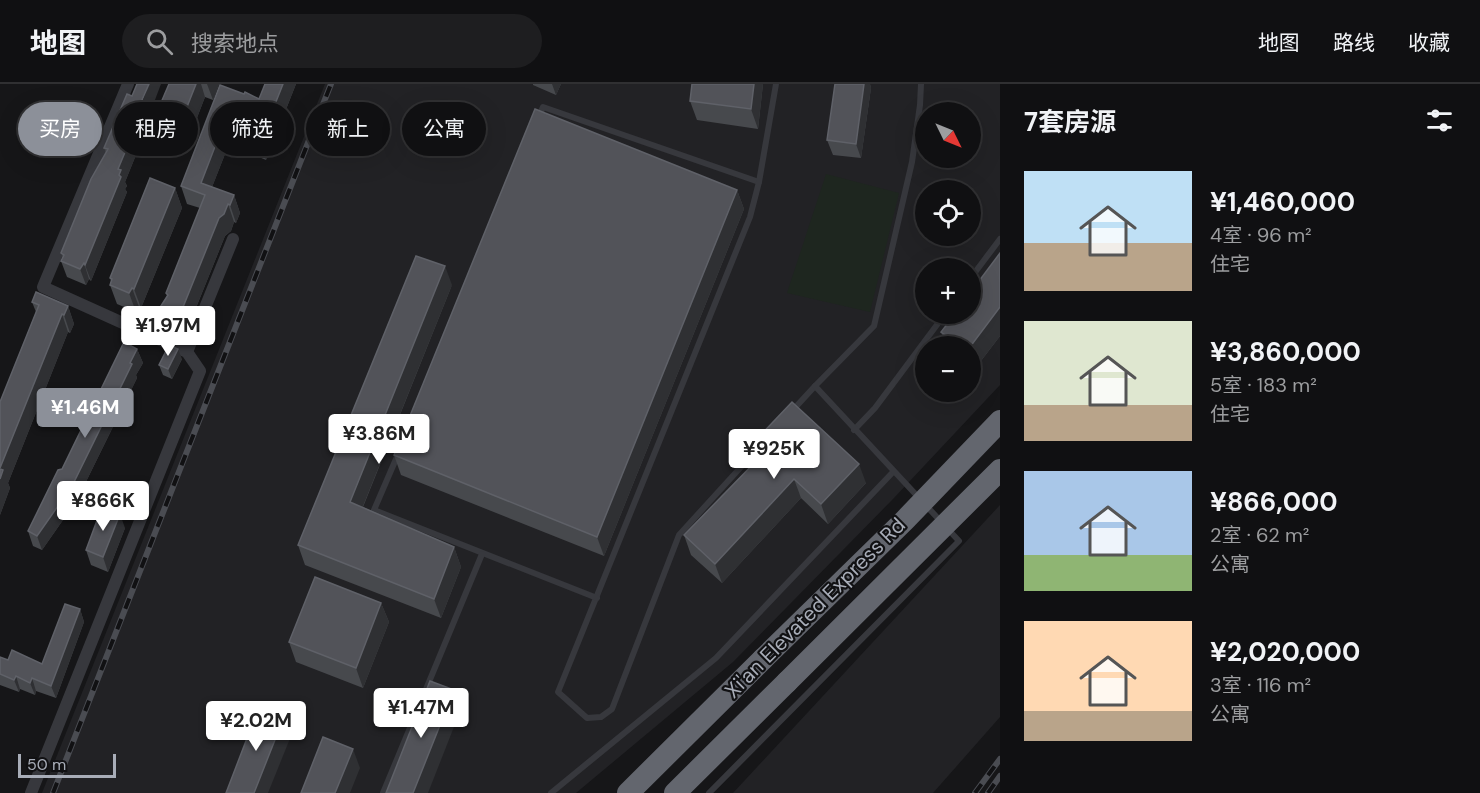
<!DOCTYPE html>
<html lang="zh">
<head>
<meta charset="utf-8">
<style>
	:root { --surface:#101012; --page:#1e1e20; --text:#f1f3f6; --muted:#9c9d9f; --line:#303032; --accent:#8c9099 }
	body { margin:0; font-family:"DM Sans","Noto Sans SC",sans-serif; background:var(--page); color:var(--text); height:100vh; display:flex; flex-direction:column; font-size:22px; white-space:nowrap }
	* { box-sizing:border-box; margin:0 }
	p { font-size:20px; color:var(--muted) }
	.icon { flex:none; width:33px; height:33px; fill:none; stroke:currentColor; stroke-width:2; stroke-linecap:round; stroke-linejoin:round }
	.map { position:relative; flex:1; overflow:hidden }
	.panel { display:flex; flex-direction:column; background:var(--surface); width:480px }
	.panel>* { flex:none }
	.hud { position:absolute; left:18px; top:18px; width:570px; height:54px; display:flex; gap:12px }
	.needle { width:39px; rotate:133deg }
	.controls { position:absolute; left:915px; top:18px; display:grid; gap:12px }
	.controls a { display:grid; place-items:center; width:66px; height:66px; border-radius:50%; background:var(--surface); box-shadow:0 6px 24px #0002,0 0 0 2px var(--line); font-size:30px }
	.scale { position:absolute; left:18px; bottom:15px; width:98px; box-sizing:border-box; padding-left:6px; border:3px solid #a8adb8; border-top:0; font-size:16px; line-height:21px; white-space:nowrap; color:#a8adb8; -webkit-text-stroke:4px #111113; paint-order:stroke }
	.price { position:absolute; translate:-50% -51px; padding:0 14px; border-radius:6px; background:#fff; color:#222; font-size:20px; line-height:39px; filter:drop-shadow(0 2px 3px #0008) }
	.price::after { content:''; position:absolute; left:50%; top:36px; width:18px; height:14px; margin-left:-9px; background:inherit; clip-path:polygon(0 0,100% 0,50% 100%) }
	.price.on { background:var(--accent); color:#fff }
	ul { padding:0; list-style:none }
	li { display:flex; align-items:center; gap:18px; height:150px; padding:0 24px }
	li span { display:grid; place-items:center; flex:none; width:168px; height:120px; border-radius:0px; color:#555 }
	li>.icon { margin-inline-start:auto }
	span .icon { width:72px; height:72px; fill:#fffc; stroke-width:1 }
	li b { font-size:26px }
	h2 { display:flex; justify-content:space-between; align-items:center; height:72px; padding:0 24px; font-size:26px }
	.pill { padding:0 21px; border-radius:27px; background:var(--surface); box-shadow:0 6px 24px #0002,0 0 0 2px var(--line); font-size:21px; line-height:54px }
	.pill.on { background:var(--accent); color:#fff }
	header { display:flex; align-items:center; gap:36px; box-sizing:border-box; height:84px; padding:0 30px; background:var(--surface); border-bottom:2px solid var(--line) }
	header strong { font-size:28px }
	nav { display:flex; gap:33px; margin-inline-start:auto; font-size:21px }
	.search { width:420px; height:54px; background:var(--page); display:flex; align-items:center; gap:15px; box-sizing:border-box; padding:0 21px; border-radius:33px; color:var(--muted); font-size:22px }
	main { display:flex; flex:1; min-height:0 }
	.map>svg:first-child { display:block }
	.built { fill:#222225; fill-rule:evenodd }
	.green { fill:#1e261f }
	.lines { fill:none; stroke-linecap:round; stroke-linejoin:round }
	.lane { stroke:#37383d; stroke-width:6 }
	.street { stroke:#37383d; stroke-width:12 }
	.highway { stroke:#63666e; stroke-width:22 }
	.rail-casing { stroke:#4a4c52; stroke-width:6 }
	.rail { stroke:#111113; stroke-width:4; stroke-dasharray:11; stroke-linecap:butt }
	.highway-bridge { stroke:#63666e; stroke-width:22 }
	.wall { fill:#47494d }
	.shaded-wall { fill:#2f3033 }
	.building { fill:#525359; stroke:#5f6168; stroke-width:1.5 }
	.labels { text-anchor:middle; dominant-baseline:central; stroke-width:4.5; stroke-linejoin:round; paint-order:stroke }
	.street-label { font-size:21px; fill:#a8adb8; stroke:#111113 }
</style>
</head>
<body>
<header>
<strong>地图</strong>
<div class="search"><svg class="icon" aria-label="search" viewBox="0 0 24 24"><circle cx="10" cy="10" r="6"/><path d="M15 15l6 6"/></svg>搜索地点</div>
<nav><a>地图</a><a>路线</a><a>收藏</a></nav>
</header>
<main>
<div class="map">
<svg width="1000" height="709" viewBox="0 0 1000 709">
	<rect width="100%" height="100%" fill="#161618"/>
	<g class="built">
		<path d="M325,0H1000V301L893,415L733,578L576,709H42ZM926,28H970V74H926ZM926,106H970V152H926ZM926,184H970V230H926ZM926,262H970V308H926Z"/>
		<path d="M1000,421V633L933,709H733Z"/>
	</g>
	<path class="green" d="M826,90L899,109L870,228L787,209Z"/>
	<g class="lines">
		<g class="lane">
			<path d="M538,35L543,23L759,98"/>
			<path d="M970,195L1000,155"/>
			<path d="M792,327L815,302"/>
			<path d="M854,346L875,324L945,230"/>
			<path d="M761,361L679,451L612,625L601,633L587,634L558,608L750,133L759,98L776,0"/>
			<path d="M399,368L374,426L597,514"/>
			<path d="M383,709L482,470"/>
			<path d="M551,709L716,574L893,388"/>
			<path d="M709,709L959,457L815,302L874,242L912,78L920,21L921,0"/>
		</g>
		<g class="street">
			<path d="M187,268L233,155"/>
			<path d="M31,709L200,287L187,268L43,203L128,0"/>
		</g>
		<g class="highway">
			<path d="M628,709L763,575"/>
			<path d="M675,709L787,598"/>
		</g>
		<defs>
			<g id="rail">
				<path d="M53,709L331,0"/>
				<path d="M975,709L1000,675"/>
				<path d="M988,709L1000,692"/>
			</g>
		</defs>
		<use href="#rail" class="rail-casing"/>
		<use href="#rail" class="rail"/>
		<g class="highway-bridge">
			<path d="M763,575L905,436L1000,337"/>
			<path d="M787,598L1000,386"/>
		</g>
	</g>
	<g class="wall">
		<path d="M169,0H219L213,16L205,13L188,57L164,48L157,28Z"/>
		<path d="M265,0H296L266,76L237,64L235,68L227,65L212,103L234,111L240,129L236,139L234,138L231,147L225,152L185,251L166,243L159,225L167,212L166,209L200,124L187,120L181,102L244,10L259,15Z"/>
		<path d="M533,0H561L556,11L533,1Z"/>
		<path d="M763,0L758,45L697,36L690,17Z"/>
		<path d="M835,0H870L871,4L861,74L833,71L827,56Z"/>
		<path d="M132,12L150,29L151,34L125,98L127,102L125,105L127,108L91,197L89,195L86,201L67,193L61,177L63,174L61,169L106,69L104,64Z"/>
		<path d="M175,104L182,124L141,224L139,223L136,228L117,220L110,201L111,197L110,194Z"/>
		<path d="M737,106L744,125L604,472L401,391L394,371Z"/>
		<path d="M1000,169V252L974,286L970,284V262H947L941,248Z"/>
		<path d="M452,201L363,423L454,463L461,483L441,534L305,481L298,461Z"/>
		<path d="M32,218L68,222L74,240L70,249L68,248L8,399L10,404L0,431V318L36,228Z"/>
		<path d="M137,265L143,279L136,291L137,294L77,416L42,466L33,462L28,447L62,385Z"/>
		<path d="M182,275L172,295L163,291L159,281Z"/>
		<path d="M753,359L866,399L828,440L801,414L722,499L691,471L684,451L758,375Z"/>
		<path d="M125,444L108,488L91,481L86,466Z"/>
		<path d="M381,519L389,538L363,604L296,578L289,558Z"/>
		<path d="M80,525L84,538L56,614L36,607L35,611L20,605L19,608L0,601V573L8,576L42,580Z"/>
	</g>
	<g class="shaded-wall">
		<path d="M149,0H161L150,29L151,34L125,98L127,102L125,105L127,108L91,197L85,181L119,91L118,85Z"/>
		<path d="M196,0H201L205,13L188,57L181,38Z"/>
		<path d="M207,0H219L213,16Z"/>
		<path d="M283,0H296L266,76L260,58Z"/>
		<path d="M552,0H561L556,11Z"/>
		<path d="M754,0H763L758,45L751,25Z"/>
		<path d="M864,0H870L871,4L861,74L856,60Z"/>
		<path d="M221,47L227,65L207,116L201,99Z"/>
		<path d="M230,47L237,64L235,68L229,51Z"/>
		<path d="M175,104L182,124L141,224L134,205Z"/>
		<path d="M737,106L744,125L604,472L597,453Z"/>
		<path d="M234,111L240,129L236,139L230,121Z"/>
		<path d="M228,120L234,138L231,147L225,152L185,251L179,233L219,134Z"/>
		<path d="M84,179L89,195L86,201L80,185Z"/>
		<path d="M445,182L452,201L357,437L350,418Z"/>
		<path d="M132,204L139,223L136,228L129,209Z"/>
		<path d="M68,222L74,240L70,249L64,231Z"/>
		<path d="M1000,223V252L974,286L970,276V263Z"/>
		<path d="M62,230L68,248L8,399L10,404L0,431V384Z"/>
		<path d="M137,265L143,279L136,291L137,294L77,416L42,466L37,452Z"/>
		<path d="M178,265L182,275L172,295L168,285Z"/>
		<path d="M859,380L866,399L828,440L821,420Z"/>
		<path d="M794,395L801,414L722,499L715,480Z"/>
		<path d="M120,430L125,444L108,488L103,473Z"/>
		<path d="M454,463L461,483L441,534L434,515Z"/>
		<path d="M381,519L389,538L363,604L356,584Z"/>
		<path d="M80,525L84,538L56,614L51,602Z"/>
		<path d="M16,592L20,605L19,608L14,596Z"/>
		<path d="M32,594L36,607L35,611L30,599Z"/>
		<path d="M454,606L461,625L428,709H413Z"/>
		<path d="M284,633L291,652L268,709H254Z"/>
		<path d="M353,665L360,684L350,709H335Z"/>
	</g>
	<g class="building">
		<path d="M137,0H149L142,16L146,18L118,85L121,86L119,91L121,93L85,181L84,179L80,185L61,177L64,171L61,169L91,95L108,65L104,64L127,10L132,12Z"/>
		<path d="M169,0H196L181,38L157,28Z"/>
		<path d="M265,0H283L260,58L230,47L229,51L221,47L201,99L234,111L230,121L228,120L224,130L219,134L179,233L159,225L168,211L166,209L205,111L181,102L220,1L244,10L245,8L259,15Z"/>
		<path d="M692,0H754L751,25L690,17Z"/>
		<path d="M835,0H864L856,60L827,56Z"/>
		<path d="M535,25L737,106L597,453L394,371Z"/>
		<path d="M150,94L175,104L134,205L132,204L129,209L110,201L112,195L110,194Z"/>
		<path d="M1000,169V223L970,263L961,262L941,248L955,230H970V209Z"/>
		<path d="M416,172L445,182L350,418L454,463L434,515L298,461Z"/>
		<path d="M36,208L68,222L64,231L62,230L0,384V318L39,221L32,218Z"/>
		<path d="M124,258L137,265L130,279L132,280L72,402L37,452L28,447L58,386L62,385Z"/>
		<path d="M169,261L178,265L168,285L159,281Z"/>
		<path d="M792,318L859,380L821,420L794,395L715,480L684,451L763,370L753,359Z"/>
		<path d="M0,385L3,386L0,395Z"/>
		<path d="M102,423L120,430L103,473L86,466Z"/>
		<path d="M315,493L381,519L356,584L289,558Z"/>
		<path d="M65,520L80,525L51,602L32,594L30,599L16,592L14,596L0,590V573L8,576L12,566L42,580Z"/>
		<path d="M430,597L454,606L413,709H386Z"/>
		<path d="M259,623L284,633L254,709H226Z"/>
		<path d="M323,653L353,665L335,709H301Z"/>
	</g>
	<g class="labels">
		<g class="street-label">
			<text transform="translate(815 524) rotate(-45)">Xi'an Elevated Express Rd</text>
		</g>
	</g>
</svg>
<div class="controls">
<a><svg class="needle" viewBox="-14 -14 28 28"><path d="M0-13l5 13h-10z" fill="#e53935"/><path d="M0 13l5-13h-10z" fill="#9c9d9f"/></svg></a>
<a><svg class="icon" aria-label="locate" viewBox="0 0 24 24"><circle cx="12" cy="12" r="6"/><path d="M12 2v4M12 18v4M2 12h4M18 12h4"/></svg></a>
<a>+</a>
<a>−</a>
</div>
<div class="scale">50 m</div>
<b class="price" style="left:168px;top:273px">¥1.97M</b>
<b class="price on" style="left:85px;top:355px">¥1.46M</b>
<b class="price" style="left:379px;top:381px">¥3.86M</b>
<b class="price" style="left:774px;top:396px">¥925K</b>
<b class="price" style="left:103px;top:448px">¥866K</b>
<b class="price" style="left:421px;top:655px">¥1.47M</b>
<b class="price" style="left:256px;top:668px">¥2.02M</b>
<div class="hud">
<a class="pill on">买房</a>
<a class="pill">租房</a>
<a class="pill">筛选</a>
<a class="pill">新上</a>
<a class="pill">公寓</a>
</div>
</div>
<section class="panel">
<h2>7套房源<svg class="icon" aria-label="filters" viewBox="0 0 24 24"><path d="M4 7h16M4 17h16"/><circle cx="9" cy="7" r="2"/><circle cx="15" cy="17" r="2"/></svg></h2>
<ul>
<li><span style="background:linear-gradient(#bfe0f5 60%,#b9a48a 0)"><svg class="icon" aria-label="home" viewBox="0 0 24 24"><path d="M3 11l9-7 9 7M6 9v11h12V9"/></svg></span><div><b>¥1,460,000</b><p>4室 · 96 m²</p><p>住宅</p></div></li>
<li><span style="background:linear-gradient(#dfe7d0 70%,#b9a48a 0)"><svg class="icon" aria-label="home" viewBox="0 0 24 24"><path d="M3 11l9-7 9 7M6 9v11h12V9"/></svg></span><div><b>¥3,860,000</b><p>5室 · 183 m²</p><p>住宅</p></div></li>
<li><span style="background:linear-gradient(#a9c7e8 70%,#8fb573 0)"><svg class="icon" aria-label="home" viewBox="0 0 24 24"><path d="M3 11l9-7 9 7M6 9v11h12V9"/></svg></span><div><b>¥866,000</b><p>2室 · 62 m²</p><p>公寓</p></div></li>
<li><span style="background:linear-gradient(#ffd9b3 75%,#b9a48a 0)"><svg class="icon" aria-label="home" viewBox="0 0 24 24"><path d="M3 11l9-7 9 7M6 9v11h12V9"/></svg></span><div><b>¥2,020,000</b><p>3室 · 116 m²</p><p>公寓</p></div></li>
</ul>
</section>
</main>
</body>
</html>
